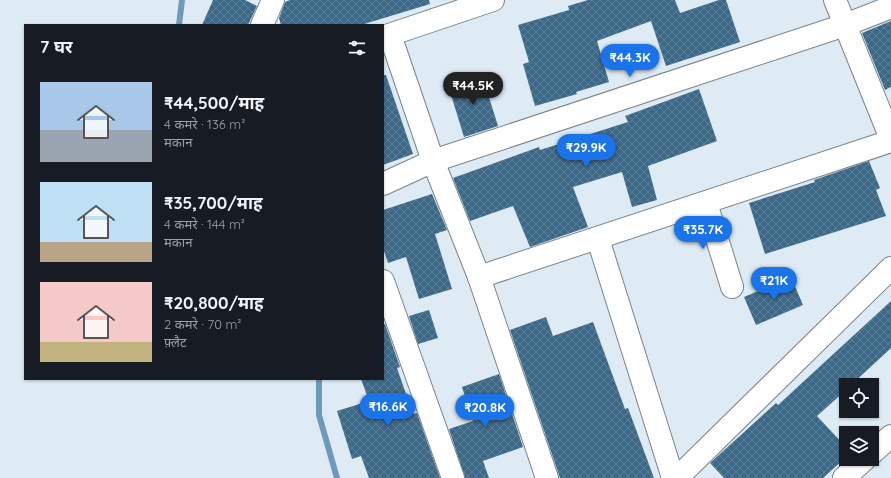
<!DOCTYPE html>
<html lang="hi">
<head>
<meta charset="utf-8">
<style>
	:root { --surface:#171b24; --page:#20242c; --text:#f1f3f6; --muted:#9ea1a6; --accent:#1a73e8 }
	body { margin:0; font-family:Quicksand,"Noto Sans Devanagari",sans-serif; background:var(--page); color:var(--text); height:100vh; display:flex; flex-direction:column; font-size:15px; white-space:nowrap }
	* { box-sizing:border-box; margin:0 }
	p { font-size:13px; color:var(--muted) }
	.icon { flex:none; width:22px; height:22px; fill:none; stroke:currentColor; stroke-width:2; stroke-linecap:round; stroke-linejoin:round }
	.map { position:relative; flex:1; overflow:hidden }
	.side { position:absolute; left:24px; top:24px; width:360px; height:356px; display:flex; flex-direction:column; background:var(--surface); border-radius:0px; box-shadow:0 1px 3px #0004 }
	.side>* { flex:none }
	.controls { position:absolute; left:839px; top:378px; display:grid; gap:8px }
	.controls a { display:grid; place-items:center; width:40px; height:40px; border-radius:0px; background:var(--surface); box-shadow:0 1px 3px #0004; font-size:20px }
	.price { position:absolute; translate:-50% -34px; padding:0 9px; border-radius:14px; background:var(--accent); color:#fff; font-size:13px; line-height:26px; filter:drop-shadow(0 1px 2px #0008) }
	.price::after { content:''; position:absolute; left:50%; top:24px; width:12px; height:9px; margin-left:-6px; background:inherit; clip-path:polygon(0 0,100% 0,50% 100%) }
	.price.current { background:#222; color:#fff }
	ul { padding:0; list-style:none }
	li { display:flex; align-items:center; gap:12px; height:100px; padding:0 16px }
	li span { display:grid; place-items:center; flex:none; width:112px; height:80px; border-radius:0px; color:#555 }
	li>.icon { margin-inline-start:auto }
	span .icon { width:48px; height:48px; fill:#fffc; stroke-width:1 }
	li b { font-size:17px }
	h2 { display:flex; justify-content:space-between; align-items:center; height:48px; padding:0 16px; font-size:17px }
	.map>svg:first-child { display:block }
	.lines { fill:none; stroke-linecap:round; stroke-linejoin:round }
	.stream { stroke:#6d9abb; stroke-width:6 }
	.building { fill:url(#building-cross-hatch) }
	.minor-casing { stroke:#78838c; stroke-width:24 }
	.minor { stroke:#fff; stroke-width:22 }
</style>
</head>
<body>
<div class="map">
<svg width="891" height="478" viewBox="0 0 891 478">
	<defs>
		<pattern id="building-cross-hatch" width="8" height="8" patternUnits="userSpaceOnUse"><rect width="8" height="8" fill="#3d6988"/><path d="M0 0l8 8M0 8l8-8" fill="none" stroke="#5c7e96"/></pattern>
	</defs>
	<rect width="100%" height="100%" fill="#deebf4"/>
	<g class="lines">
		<g class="stream">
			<path d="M179,25L182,0"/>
			<path d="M319,379V415L337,478"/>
		</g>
	</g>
	<g class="building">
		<path d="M213,0H245L257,6L248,25H202Z"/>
		<path d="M290,0H429L430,4L361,25H281L279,18L285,2Z"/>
		<path d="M588,0H675L680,13L719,0H726L740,42L666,66L651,21L597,41L609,82L576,92L577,94L535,106L523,64L529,62L518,25L569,10L568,6Z"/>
		<path d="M891,21V87L885,90L862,33Z"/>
		<path d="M383,75H386L413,154L383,165Z"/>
		<path d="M482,75L498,126L464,137L448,85Z"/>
		<path d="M699,89L717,141L648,166L657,200L632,207L622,172L573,187L588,227L530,247L513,206L470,221L453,178L539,147L540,150L628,122L625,116Z"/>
		<path d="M869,161L880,188L876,190L886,216L765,254L749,203L815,182L814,180Z"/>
		<path d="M432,194L447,230L435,234L452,289L419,299L406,257L388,263L383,248V210Z"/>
		<path d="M791,277L803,305L756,325L744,297Z"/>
		<path d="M891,301V348L851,385H846V390L817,416L846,447V457L823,478H724L710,463L776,403L778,405Z"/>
		<path d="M429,310L438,338L418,344L409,316Z"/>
		<path d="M546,317L553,336L593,322L625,409L628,408L654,478H560L510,330Z"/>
		<path d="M385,324L400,367L397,368L413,414L417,413L440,478H369L361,456L352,459L337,411L369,401L361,379H383V325Z"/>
		<path d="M499,374L523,447L483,461L489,478H465L449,429L473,421L462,387Z"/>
	</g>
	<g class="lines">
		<defs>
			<g id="minor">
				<path d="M835,0L891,139"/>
				<path d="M262,25L273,0"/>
				<path d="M390,35L433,161L479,277L547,478"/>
				<path d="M383,37L493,0"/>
				<path d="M383,184L433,161L845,25L891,7"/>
				<path d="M706,203L732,287"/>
				<path d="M598,239L673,478"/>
				<path d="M479,277L891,141"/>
				<path d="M383,281L453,478"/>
				<path d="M872,453L891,436"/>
				<path d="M677,478L891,268"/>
				<path d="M844,478L865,459"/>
			</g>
		</defs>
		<use href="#minor" class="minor-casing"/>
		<use href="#minor" class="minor"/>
	</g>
</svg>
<div class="controls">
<a><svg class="icon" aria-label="locate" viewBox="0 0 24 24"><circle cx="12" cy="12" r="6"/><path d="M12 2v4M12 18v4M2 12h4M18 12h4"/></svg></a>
<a><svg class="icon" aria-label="layers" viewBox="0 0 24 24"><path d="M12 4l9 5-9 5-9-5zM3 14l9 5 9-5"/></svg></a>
</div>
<b class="price" style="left:630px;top:78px">₹44.3K</b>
<b class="price current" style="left:473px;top:106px">₹44.5K</b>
<b class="price" style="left:586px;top:168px">₹29.9K</b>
<b class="price" style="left:703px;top:250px">₹35.7K</b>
<b class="price" style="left:774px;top:301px">₹21K</b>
<b class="price" style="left:388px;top:427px">₹16.6K</b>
<b class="price" style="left:485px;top:428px">₹20.8K</b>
<section class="side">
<h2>7 घर<svg class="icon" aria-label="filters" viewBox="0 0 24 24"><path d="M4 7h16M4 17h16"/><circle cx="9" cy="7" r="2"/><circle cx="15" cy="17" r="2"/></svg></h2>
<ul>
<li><span style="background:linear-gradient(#a9c7e8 60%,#9aa5b1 0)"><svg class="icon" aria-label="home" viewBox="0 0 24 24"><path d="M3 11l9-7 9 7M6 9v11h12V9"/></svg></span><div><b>₹44,500/माह</b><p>4 कमरे · 136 m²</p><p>मकान</p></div></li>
<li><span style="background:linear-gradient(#bfe0f5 75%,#b9a48a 0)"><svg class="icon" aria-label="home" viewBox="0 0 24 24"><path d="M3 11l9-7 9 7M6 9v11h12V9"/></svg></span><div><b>₹35,700/माह</b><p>4 कमरे · 144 m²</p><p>मकान</p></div></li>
<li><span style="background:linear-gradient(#f6c9c9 75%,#c2b280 0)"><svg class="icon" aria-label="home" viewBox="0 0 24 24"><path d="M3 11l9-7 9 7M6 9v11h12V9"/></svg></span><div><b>₹20,800/माह</b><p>2 कमरे · 70 m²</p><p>फ़्लैट</p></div></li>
</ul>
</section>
</div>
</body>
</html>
